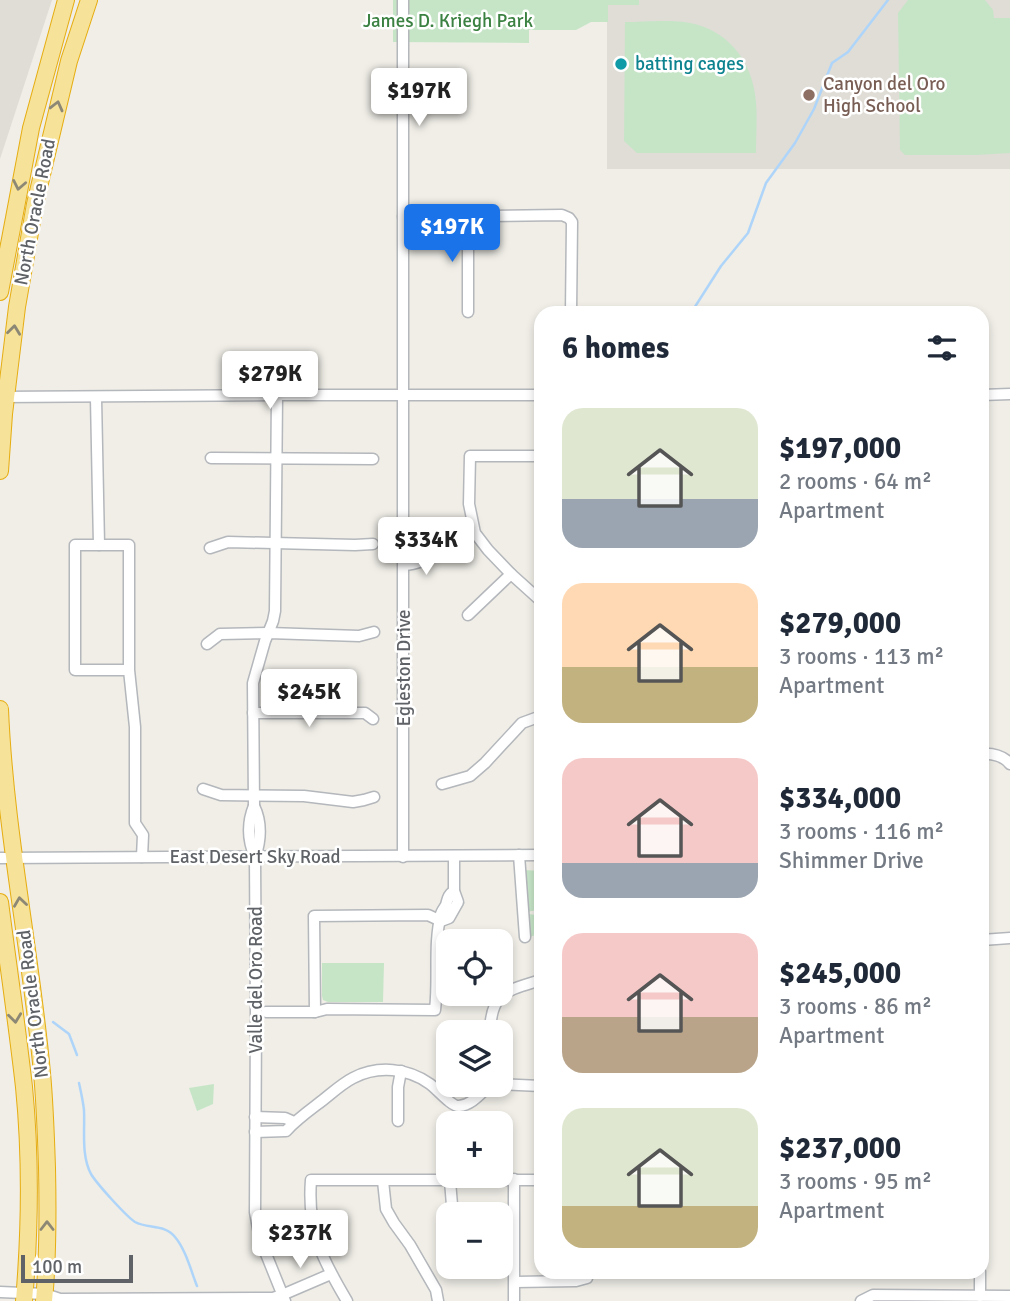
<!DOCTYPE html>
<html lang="en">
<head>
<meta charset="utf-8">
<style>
	:root { --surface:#fff; --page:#f2f2f3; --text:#1f2937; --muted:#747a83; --accent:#1a73e8 }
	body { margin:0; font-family:Signika,sans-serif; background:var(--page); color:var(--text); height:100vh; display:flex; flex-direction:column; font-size:26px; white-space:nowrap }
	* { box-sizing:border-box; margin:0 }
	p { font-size:23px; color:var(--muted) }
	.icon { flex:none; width:38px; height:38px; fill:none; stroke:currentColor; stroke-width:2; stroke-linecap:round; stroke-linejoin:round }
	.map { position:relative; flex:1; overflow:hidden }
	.side { position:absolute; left:534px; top:306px; width:455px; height:973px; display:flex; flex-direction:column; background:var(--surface); border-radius:21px; box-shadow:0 4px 10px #0003 }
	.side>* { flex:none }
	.buttons { position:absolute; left:436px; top:929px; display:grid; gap:14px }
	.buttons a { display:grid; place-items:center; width:77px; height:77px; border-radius:14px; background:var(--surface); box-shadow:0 4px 10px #0003; font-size:35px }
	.scale { position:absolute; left:21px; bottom:18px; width:112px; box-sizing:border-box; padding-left:7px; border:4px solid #5f6266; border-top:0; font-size:19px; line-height:24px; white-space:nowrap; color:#5f6266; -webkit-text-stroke:5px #fff; paint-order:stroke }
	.price { position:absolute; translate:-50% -60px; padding:0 16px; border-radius:7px; background:#fff; color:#222; font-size:23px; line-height:46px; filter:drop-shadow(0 2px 4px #0008) }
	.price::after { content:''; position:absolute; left:50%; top:42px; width:21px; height:16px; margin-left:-10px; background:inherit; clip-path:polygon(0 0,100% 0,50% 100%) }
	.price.current { background:var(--accent); color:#fff }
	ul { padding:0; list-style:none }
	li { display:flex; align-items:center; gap:21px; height:175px; padding:0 28px }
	li span { display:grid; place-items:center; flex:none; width:196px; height:140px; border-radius:21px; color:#555 }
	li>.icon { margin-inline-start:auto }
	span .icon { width:84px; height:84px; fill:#fffc; stroke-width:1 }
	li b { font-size:30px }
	h2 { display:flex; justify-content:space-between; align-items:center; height:84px; padding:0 28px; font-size:30px }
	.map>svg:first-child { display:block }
	.education { fill:#dfddd6 }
	.green { fill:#c6e5c7 }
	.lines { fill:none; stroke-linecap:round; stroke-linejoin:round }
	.stream { stroke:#aed5f9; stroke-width:2.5 }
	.minor-casing { stroke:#b4b7bb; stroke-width:13 }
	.highway-casing { stroke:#e6ad11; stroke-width:18 }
	.minor { stroke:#fff; stroke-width:10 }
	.highway { stroke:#f6e298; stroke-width:16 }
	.oneway { stroke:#8c8875 }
	.culture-dot { fill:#0f9aa8; stroke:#fff; stroke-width:2.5 }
	.education-dot { fill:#8d6e63; stroke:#fff; stroke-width:2.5 }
	.labels { text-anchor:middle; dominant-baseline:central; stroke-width:5; stroke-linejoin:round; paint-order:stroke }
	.park-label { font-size:19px; fill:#3b8141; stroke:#fff }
	.culture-label { font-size:19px; fill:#0d838f; stroke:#fff; text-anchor:start }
	.education-label { font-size:19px; fill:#785e54; stroke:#fff; text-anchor:start }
	.street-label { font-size:19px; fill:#5f6266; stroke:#fff }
</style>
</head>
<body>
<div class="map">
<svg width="1010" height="1301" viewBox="0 0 1010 1301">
	<rect width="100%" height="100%" fill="#f0eee7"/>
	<g class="education">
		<path d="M0,0H52L0,159Z"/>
		<path d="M639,0H1010V169H607V5H639Z"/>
	</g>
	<g class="green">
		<path d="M393,0H639V5H608V22H591L576,30H529V43L393,42Z"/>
		<path d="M908,0H985L993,10L994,18H1010V153L976,155H905L900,150L898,13Z"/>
		<path d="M625,22C644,22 672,19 690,23C726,30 750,58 755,94C758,113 756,134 756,153H637L624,141Z"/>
		<path d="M524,870L541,871V909L527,912Z"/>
		<path d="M528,914L537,915L540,917V933L530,937Z"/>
		<path d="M322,963H384L383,1002H328L323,1000L322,996Z"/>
		<path d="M214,1084L213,1104L197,1111L189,1088Z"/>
	</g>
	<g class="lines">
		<g class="stream">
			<path d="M691,313L721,266L748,233L766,183L795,143L814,109L832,63L848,52L888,0"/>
			<path d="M53,1022L69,1034L77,1055"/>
			<path d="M79,1083C81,1092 83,1101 84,1110C85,1131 81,1155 91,1174C97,1184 126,1216 135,1222C148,1229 165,1224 175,1237C186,1250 191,1271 197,1286"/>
		</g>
		<defs>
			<g id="minor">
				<path d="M403,0V857"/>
				<path d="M403,217L562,215L569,218L572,222L571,313"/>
				<path d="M468,217V312"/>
				<path d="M982,395L1010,394"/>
				<path d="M0,397L277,395H541"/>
				<path d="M96,398L99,545"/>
				<path d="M541,456H470L469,504L475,533L488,550L511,574L541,601"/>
				<path d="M211,458L373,459"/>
				<path d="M404,536L444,540L461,535"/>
				<path d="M210,548L228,542L355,545L373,544"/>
				<path d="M404,565C416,564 423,562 430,554L475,533"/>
				<path d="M468,615L511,574"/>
				<path d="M207,644L220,634L269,633L359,636L374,632"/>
				<path d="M129,670H75V545H129V670L135,727V823L143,835L142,857"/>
				<path d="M253,713H365L373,719"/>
				<path d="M982,754C992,753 1004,756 1010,764"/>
				<path d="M442,784L470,776L485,763L522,723L541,716"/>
				<path d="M203,789L221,795L304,796L353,802L364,800L374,797"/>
				<path d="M254,806C262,822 261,841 255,857L256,1016L255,1212L260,1239L285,1301"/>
				<path d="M519,855L525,937"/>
				<path d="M255,857C248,841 247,823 254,806L253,683L265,641L273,621L275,611L277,395"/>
				<path d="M0,858L541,855"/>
				<path d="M441,921L449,918L458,902L454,891V857"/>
				<path d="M982,940L1010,938"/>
				<path d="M266,1012H315L327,1009L435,1010C439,978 433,945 441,914C441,912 445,907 446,905C448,898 448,895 454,891"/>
				<path d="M315,1012L314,916L428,915L441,921"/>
				<path d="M490,1032C491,992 506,991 541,980"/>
				<path d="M500,1084L541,1086"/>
				<path d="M255,1117L285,1118L294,1122"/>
				<path d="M398,1121V1087L401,1071"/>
				<path d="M255,1132L286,1131C297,1119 310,1110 323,1100C333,1092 343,1083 353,1078C378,1065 408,1068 430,1084C437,1089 452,1107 459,1106C472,1105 481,1093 490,1085"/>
				<path d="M514,1179V1301"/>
				<path d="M383,1181L386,1209L394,1223L410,1245L436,1290L438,1301"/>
				<path d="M450,1181L452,1205L458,1214"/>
				<path d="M980,1272V1296"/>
				<path d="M515,1282L576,1281L587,1278"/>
				<path d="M0,1292L45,1294L60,1299L273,1298L282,1295L331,1274"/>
				<path d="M347,1301C322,1259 307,1230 311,1180H541"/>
				<path d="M861,1301L873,1295L1010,1296"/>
			</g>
			<g id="highway">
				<path d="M0,292L31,128L66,0"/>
				<path d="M0,471L4,414L17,307L35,204L69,61L89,0"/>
				<path d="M0,709C5,831 31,952 42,1073C45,1105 46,1137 47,1168C48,1213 48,1257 44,1301"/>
				<path d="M0,902C8,964 17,1025 24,1087C31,1158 30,1230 24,1301"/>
			</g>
		</defs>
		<use href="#minor" class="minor-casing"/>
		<use href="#highway" class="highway-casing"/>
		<use href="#minor" class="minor"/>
		<use href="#highway" class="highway"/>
	</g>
	<defs><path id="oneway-chevron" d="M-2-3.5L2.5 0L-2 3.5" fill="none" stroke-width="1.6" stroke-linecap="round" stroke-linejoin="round" transform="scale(1.75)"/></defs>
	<g class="oneway">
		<use href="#oneway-chevron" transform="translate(57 106) rotate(-76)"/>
		<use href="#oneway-chevron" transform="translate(19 185) rotate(101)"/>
		<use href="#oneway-chevron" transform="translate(14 330) rotate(-83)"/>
		<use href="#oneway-chevron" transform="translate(20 902) rotate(-98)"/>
		<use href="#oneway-chevron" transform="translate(15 1018) rotate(83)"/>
		<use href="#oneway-chevron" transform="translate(47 1226) rotate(-90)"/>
	</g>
	<circle class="culture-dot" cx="621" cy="64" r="7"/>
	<circle class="education-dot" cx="809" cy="95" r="7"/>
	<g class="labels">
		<g class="park-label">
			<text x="448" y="21">James D. Kriegh Park</text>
		</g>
		<g class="culture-label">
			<text x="635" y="64">batting cages</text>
		</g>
		<g class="education-label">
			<text x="823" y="84">Canyon del Oro<tspan x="823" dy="22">High School</tspan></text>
		</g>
		<g class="street-label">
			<text transform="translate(35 212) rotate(-79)">North Oracle Road</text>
			<text transform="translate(404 668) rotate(-90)">Egleston Drive</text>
			<text x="255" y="857">East Desert Sky Road</text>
			<text transform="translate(256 980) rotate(-90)">Valle del Oro Road</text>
			<text transform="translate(33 1004) rotate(-97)">North Oracle Road</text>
		</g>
	</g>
</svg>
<div class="buttons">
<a><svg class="icon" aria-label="locate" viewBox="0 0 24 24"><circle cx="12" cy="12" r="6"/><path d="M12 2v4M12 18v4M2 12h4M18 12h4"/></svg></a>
<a><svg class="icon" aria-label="layers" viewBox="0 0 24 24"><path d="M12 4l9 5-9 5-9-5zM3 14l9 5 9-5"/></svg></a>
<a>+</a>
<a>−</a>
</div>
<div class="scale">100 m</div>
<b class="price" style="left:419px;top:128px">$197K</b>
<b class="price current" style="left:452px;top:264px">$197K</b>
<b class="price" style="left:270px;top:411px">$279K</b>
<b class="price" style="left:426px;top:577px">$334K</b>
<b class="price" style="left:309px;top:729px">$245K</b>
<b class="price" style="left:300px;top:1270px">$237K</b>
<section class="side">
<h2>6 homes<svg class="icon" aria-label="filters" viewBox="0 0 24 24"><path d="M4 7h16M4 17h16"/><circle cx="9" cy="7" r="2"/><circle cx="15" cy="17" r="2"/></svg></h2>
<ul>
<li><span style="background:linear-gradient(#dfe7d0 65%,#9aa5b1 0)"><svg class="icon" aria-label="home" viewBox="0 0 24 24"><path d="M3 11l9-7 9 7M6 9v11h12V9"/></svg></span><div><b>$197,000</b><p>2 rooms · 64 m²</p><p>Apartment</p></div></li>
<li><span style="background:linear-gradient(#ffd9b3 60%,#c2b280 0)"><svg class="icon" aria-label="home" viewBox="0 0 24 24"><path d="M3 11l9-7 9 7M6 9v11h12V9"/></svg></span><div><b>$279,000</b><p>3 rooms · 113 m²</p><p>Apartment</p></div></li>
<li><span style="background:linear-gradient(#f6c9c9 75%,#9aa5b1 0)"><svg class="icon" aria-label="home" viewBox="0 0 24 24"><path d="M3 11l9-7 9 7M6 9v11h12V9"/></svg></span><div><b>$334,000</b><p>3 rooms · 116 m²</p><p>Shimmer Drive</p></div></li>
<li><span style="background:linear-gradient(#f6c9c9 60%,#b9a48a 0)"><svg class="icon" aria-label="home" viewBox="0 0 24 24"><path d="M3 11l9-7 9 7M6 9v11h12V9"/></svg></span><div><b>$245,000</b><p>3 rooms · 86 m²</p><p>Apartment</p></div></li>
<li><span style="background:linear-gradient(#dfe7d0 70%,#c2b280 0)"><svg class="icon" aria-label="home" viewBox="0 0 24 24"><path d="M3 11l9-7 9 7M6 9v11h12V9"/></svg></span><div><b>$237,000</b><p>3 rooms · 95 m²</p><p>Apartment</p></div></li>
</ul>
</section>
</div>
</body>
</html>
